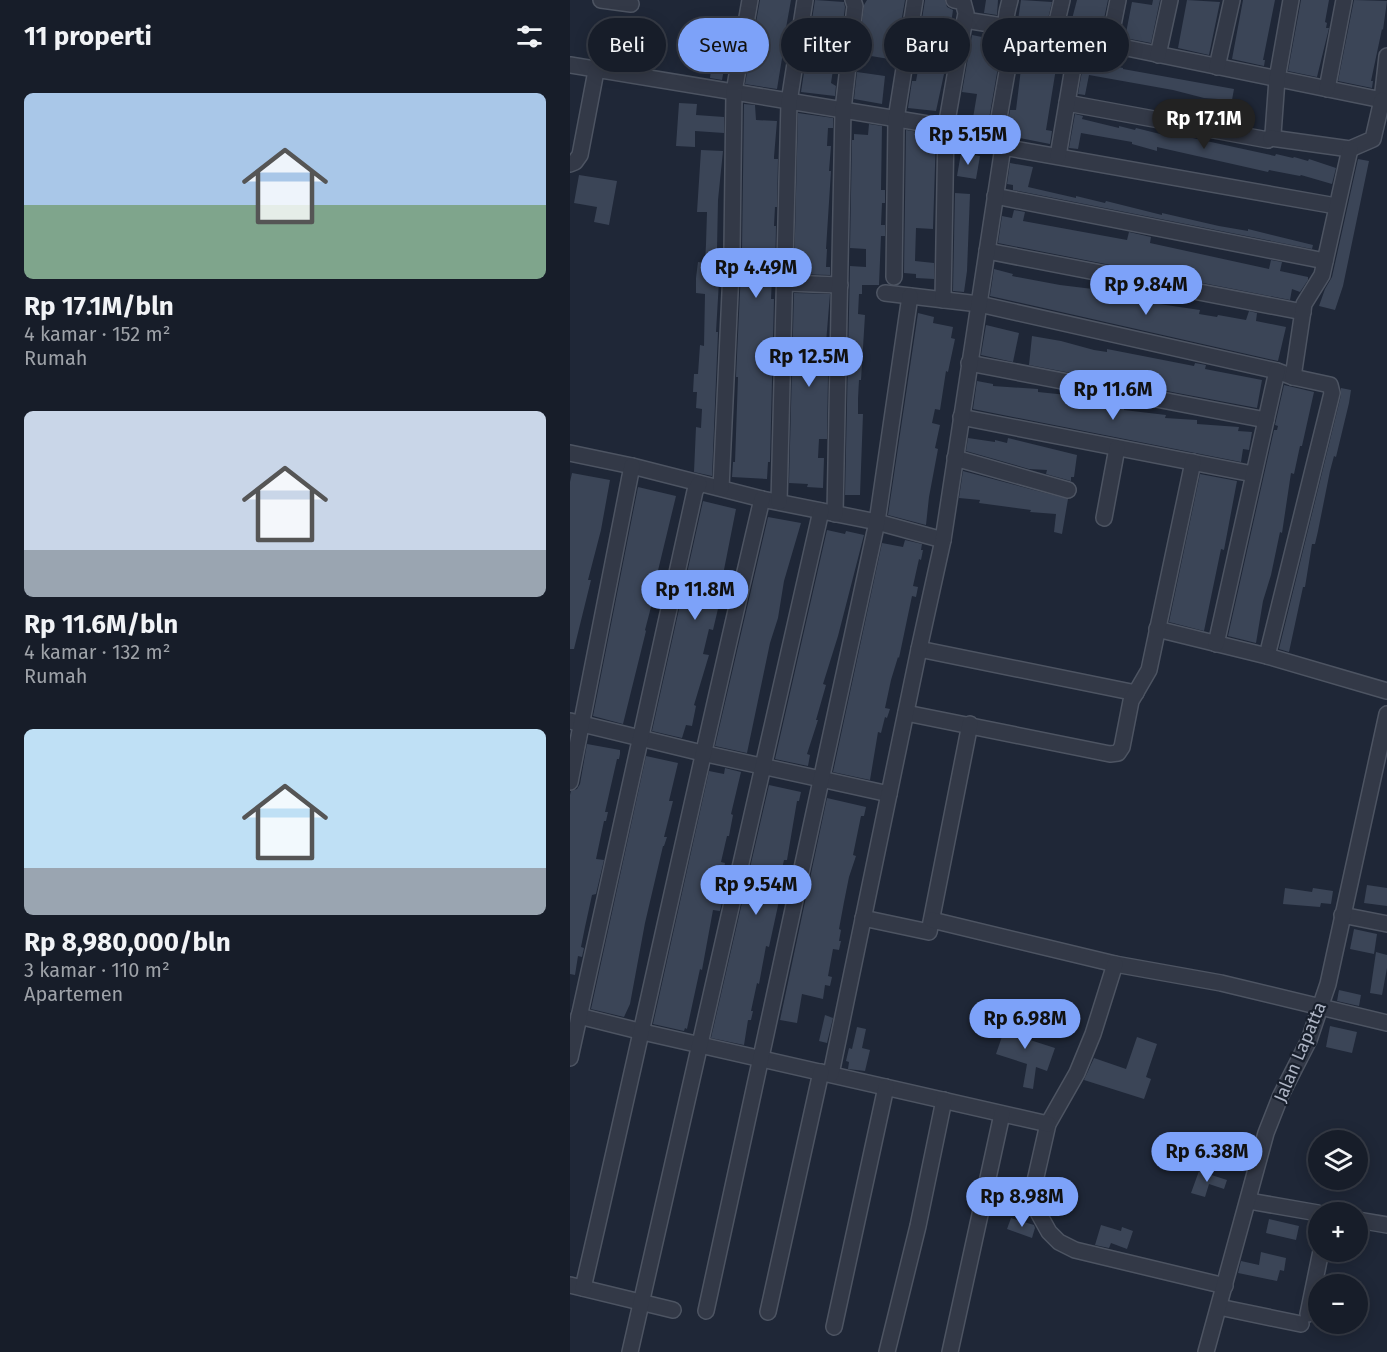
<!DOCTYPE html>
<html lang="id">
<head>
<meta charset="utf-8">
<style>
	:root { --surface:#171d29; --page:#202631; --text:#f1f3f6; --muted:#9ea2a8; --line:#363b46; --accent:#7da2f9 }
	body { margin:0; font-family:"Fira Sans",sans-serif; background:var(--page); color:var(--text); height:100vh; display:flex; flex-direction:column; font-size:22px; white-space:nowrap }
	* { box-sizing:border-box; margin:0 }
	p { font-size:20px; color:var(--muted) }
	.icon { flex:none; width:33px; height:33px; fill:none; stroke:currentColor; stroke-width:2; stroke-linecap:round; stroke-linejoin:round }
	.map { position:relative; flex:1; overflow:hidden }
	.panel { display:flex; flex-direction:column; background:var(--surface); width:570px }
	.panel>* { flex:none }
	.top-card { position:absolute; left:18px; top:18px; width:570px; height:54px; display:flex; gap:12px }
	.fabs { position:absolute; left:738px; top:1130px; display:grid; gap:12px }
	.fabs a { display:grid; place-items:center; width:60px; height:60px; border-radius:50%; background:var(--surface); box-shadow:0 3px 15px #0003,0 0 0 2px var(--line); font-size:30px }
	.price { position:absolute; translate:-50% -51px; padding:0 14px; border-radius:21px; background:var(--accent); color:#111; font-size:20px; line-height:39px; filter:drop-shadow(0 2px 3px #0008) }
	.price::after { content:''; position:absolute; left:50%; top:36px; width:18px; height:14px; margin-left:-9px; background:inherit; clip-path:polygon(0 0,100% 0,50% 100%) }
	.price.active { background:#222; color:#fff }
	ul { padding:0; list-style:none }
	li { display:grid; align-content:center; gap:12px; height:318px; padding:0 24px }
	li span { display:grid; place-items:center; height:186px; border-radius:9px; color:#555 }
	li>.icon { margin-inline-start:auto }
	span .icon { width:108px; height:108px; fill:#fffc; stroke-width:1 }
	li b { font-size:26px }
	h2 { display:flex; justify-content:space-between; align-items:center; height:72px; padding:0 24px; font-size:26px }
	.tag { padding:0 21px; border-radius:27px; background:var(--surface); box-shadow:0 3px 15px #0003,0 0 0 2px var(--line); font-size:21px; line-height:54px }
	.tag.active { background:var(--accent); color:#111 }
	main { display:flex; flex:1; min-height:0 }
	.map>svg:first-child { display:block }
	.building { fill:#3b4557 }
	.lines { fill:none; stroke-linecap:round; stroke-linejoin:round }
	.minor-casing { stroke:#4d5462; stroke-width:18 }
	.minor { stroke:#333947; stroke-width:15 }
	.labels { text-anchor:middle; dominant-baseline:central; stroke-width:4.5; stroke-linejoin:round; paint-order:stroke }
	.street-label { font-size:18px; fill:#adb4c4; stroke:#181f2c }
</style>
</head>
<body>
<main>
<section class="panel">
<h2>11 properti<svg class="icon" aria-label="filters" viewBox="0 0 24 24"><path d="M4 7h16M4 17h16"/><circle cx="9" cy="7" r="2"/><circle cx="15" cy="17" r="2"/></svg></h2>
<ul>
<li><span style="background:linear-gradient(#a9c7e8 60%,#7fa58c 0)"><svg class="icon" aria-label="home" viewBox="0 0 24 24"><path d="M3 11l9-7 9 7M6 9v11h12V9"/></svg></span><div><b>Rp 17.1M/bln</b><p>4 kamar · 152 m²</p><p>Rumah</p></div></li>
<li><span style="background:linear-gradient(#c9d6e8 75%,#9aa5b1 0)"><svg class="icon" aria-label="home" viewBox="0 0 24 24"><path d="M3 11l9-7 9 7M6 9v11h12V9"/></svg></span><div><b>Rp 11.6M/bln</b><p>4 kamar · 132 m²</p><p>Rumah</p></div></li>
<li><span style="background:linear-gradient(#bfe0f5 75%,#9aa5b1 0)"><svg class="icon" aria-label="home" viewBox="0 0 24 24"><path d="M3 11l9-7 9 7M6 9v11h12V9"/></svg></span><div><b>Rp 8,980,000/bln</b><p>3 kamar · 110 m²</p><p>Apartemen</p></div></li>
</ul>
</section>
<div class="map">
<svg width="817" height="1352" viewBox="0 0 817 1352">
	<rect width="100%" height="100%" fill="#1f2737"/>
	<g class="building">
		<path d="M190,0H221L216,28L221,29L219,41L215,40L207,89L175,84Z"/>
		<path d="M245,0L274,2L275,7L272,32L269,31L261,83L266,86L265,96L231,92Z"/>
		<path d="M297,0H335L331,23L326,22L319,59L289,54L294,5Z"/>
		<path d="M355,0H375L377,7L383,10L379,37H382L366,111L338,108L342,81H346L349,65L345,64Z"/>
		<path d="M416,0H428L427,15L414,13Z"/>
		<path d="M451,0L482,2L477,23L448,20Z"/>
		<path d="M507,0H538L531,33L504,27L505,19H502Z"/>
		<path d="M583,0H590L581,43L555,38L562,2L582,5Z"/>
		<path d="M617,0L650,2L639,55L608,48Z"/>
		<path d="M673,0H705L693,60H695L694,66L662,59Z"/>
		<path d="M731,0H759L755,22L757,23L756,28H759L747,77L718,71Z"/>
		<path d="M784,0L817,1L813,30L812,29L801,81H803L802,88L768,81Z"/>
		<path d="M402,35L412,37L411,40L432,44L419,119L403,118L407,94L392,92Z"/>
		<path d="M454,44L489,50L476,130L482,131L480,144L440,136V130L437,128L440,110H446Z"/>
		<path d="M140,48L161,51L159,65L155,64L152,80L140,78L142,62H138Z"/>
		<path d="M514,60L553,68V69L664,89L662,100L634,98L603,90L519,75L515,95L508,94Z"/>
		<path d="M287,72L315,76L312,104L284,99Z"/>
		<path d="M109,103L127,104L126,115L154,117V133L125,131V147L106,146Z"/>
		<path d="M174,104L185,105L186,120L207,121L204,157V159H208L207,207H205L204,226H206L205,278H202L201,299H204L200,462H198L197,479L162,477L163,462H165L168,377H166L172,249Z"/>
		<path d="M228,113L263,118V128H258L257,146H261L259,171H261L256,249H257L256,267H260V275L224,274Z"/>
		<path d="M505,114L513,116L512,119L549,128V126L565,130L566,128L594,135L595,132L705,156L706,154L723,158L724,157L738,161L739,159L766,168L762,184L731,175L730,176L699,170L698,172L587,147V151L562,144V142L511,133L508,149L499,148Z"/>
		<path d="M299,124L312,126L311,190H315V203H312L311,225H315V236H311L309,285H292V294H289L288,314L295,315L291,380H289L288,399V414H293L290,495H275L280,266L296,267V249L280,248L282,140H284V134L298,135Z"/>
		<path d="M336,130L366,135L363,229L346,228L345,261L364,263V279L346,278V274L334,273Z"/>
		<path d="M131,150L153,151L148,200L147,249H149L150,264L146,332H148L142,476L124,472L126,427L131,428L132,409L126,408L127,392H123L124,374H128L130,345L134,346L135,294L126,293V278L128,262L135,263L136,244L137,212H127Z"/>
		<path d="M391,153L410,156L406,179L387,176Z"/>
		<path d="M788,159L799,161L773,286L765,310L749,306L755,289L762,277Z"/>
		<path d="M440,163L463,167L458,187L506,198V196L535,203L536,201L592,215V213L649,226L678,231V229L743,245L742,249L443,190V185L437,184Z"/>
		<path d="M9,175L47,181L39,225L24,222L27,207L4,203Z"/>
		<path d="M385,193L400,194L397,271L394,292L383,291Z"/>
		<path d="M444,210L455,212L453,221L557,240L559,232L581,237L580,243L699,269L701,260L712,262L710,271L738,277V280L730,292L722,289L720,300L428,243L432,216L442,218Z"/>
		<path d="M424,269L443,274L442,276L490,285L531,290L530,293L562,300L630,310L629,314L647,317L648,315L676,320L679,311L687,313L686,321L716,327L708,361L420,296Z"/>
		<path d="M224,293L260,294L256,343H258L256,376H258L257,439H249L248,458H254L253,488L237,487L238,484L219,483Z"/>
		<path d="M348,313L364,317L363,323L383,327L381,338L385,339L378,372L376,371L370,410L365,409L362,423L370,425L365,448L368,449L359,497L356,525L318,515Z"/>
		<path d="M416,325L449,333L443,362L411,355Z"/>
		<path d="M462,336L491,341L524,350L537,352V349L624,366L625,363L636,365L635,369L692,380L687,408L459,365Z"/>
		<path d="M407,381L423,384V386L468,389V392L497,395L496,400L554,406V410L596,415L595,418L627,420V424L669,427L668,431L682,432L679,450L673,449L671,462L403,409Z"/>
		<path d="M714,385L744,392L732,446H730L724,474L721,473L712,533L710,532L701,575L693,601L686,643L658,636L704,430H707L708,426L705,425Z"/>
		<path d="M771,388L781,390L779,403L766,457L764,456L760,471L748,531L745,544H742L735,587H733L719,652L709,649L771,395Z"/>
		<path d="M398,438L425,442V440L437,443L438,438L507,455L504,477H501V481L476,474L477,470L459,469L396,451Z"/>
		<path d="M393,471L498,499L492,534L484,532L486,514L460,512L461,510L409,503L410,500L389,498Z"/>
		<path d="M2,473L40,480L31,530L18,580H21L4,649H0V482Z"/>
		<path d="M630,474L667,481L654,550L651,549L634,631L599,622Z"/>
		<path d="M68,487L106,496L85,583L87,584L75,630L76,631L53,724L23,716Z"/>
		<path d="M133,501L166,509L149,595L151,596L143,630L139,629L133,654L139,655L124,705L126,706L122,726L116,725L112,738L82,731Z"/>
		<path d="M198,517L231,523L214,581L208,618L200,643L177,753L145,746Z"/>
		<path d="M257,530L275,534L276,531L294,535L268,636L253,684L256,685L246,720H248L237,754L240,755L238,766L205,759Z"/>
		<path d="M335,540L352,544L351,550H353L351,560L349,559L343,586L348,587L346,597L342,596L329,658L328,657L321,680L315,708L320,709L317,718L315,717L311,733L308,732L300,780L263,772L312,543L333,547Z"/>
		<path d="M17,744L50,750V754L49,759H47L35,812H38L36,821H34L26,859L34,860L26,894L22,895L15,927L11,947L14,948L12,957L8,956L5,975L0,974V795L1,791L7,789L10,784Z"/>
		<path d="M76,756L108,763L99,801H103L94,837H97L94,846H93L75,923L60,1004L54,1017L21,1009Z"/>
		<path d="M155,768L171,772L161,814L163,815L159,836H157L151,862L155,863L147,901L152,902L150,911L143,910L132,970L130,969L117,1029L115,1028L114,1031L83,1024L139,771L154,774Z"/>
		<path d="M199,785L231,792L229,801H227L217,860H214L205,900L209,901L199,947L196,946L189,984L187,983L181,1011H183L181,1020H178L174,1045L141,1038Z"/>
		<path d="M257,798L296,807L294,816H291L283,855L286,856L279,877L274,902L269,929L271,930L269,941H271L269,950L263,949L258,976L262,977L260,986L255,985L253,999L232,994L227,1023L210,1020Z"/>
		<path d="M797,885L817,888V906L794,903Z"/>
		<path d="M715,888L742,892L743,888L763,891L761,904L751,903L750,907L713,904Z"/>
		<path d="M784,929L807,934L804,954L780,949Z"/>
		<path d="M806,952L817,955V968L812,995L800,993Z"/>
		<path d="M769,990L791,995L789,1006L767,1001Z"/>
		<path d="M255,1015L263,1018L257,1043L249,1041Z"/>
		<path d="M438,1019L461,1026L457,1039L485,1048L477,1071L466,1067L463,1089L453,1087L457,1064L426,1054Z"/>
		<path d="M760,1026L787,1032L782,1053L756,1047Z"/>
		<path d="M287,1027L296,1029L292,1048L300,1050L295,1071L278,1069L279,1062L276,1061L279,1048L282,1049Z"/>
		<path d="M567,1037L587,1044L576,1077L581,1079L574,1099L514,1080L524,1058L556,1069Z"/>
		<path d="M629,1171L657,1180L654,1189L639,1184L635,1197L621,1193Z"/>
		<path d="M441,1218L464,1225L465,1228L462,1238L437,1229Z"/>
		<path d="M699,1219L729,1226L726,1240L696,1233Z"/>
		<path d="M531,1225L551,1231L552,1227L563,1231L557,1249L541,1243L539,1248L525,1245Z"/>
		<path d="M691,1252L716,1258L714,1271L710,1270L707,1281L668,1273L671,1261L689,1265Z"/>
	</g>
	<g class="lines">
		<defs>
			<g id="minor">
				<path d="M31,0L61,4"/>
				<path d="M440,0C437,13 431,25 447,31L451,29L508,38L812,100L817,56"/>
				<path d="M395,20L439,27"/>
				<path d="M484,34L492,0"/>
				<path d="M539,45L548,0"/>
				<path d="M588,55L600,0"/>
				<path d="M0,65L376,127L427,129"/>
				<path d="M647,67L662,0"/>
				<path d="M757,89L774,0"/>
				<path d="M497,103L698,140L703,134L707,79L721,0"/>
				<path d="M701,138L780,149L803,139L812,100"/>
				<path d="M433,147L766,206"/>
				<path d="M488,156L508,38"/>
				<path d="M0,164L5,162L10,155L26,71"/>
				<path d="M425,196L755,261"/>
				<path d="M417,251L733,312"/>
				<path d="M324,277L326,119L345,0"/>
				<path d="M216,283L270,285"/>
				<path d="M315,293L409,304L707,371L723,377L760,385L762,393L697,656"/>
				<path d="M373,300L376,127L396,13L393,2L384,0"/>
				<path d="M399,363L696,420"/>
				<path d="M723,377L734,304L752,275L780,149"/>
				<path d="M391,417L683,474"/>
				<path d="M0,453L62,466L192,499L307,522L373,540"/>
				<path d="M385,458L498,490"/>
				<path d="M151,488L162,249L164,92L180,0"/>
				<path d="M209,502L219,102L235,0"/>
				<path d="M265,514L273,110L285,6L283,0"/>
				<path d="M534,518L547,448"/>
				<path d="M587,629L697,656L817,691"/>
				<path d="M646,644L707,371"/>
				<path d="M349,649L566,693"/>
				<path d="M336,713L540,754L548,753L552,747L561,701L579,670L623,462"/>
				<path d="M0,721L132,753L319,794"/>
				<path d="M0,782L62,466"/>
				<path d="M772,915L817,924"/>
				<path d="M293,918L359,932L400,724"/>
				<path d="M362,920L545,964L651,983L817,1023"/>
				<path d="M545,964L523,1034L507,1073L478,1124L463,1190L464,1205L479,1232L489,1242L505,1250L655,1286"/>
				<path d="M9,1016L73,1032L478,1124"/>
				<path d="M0,1058L125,491L129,484"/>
				<path d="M261,1074L349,649L373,540L433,147L427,129L443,38L447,31"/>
				<path d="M679,1201L748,1213"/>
				<path d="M788,1220L817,1225"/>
				<path d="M0,1285L103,1310"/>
				<path d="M13,1288C74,1025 130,761 192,499"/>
				<path d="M649,1307L731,1324"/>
				<path d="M136,1311L307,522L340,296"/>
				<path d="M198,1312L251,1072"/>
				<path d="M738,1314L751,1251"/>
				<path d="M264,1327L316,1087"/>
				<path d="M60,1352L251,511"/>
				<path d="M317,1352L348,1226L374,1100"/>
				<path d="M380,1352L432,1114"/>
				<path d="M636,1352L696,1133L711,1095L739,1040L758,984L817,714"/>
			</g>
		</defs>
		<use href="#minor" class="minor-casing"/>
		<use href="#minor" class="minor"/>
	</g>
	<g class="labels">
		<g class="street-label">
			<text transform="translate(730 1052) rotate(-67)">Jalan Lapatta</text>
		</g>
	</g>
</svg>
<div class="fabs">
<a><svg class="icon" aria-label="layers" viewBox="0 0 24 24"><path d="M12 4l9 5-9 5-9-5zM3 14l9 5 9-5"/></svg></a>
<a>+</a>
<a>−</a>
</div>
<b class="price active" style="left:634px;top:150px">Rp 17.1M</b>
<b class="price" style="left:398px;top:166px">Rp 5.15M</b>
<b class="price" style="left:186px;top:299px">Rp 4.49M</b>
<b class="price" style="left:576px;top:316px">Rp 9.84M</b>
<b class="price" style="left:239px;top:388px">Rp 12.5M</b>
<b class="price" style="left:543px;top:421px">Rp 11.6M</b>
<b class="price" style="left:125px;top:621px">Rp 11.8M</b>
<b class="price" style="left:186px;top:916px">Rp 9.54M</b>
<b class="price" style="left:455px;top:1050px">Rp 6.98M</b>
<b class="price" style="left:637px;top:1183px">Rp 6.38M</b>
<b class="price" style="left:452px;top:1228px">Rp 8.98M</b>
<div class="top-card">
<a class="tag">Beli</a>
<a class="tag active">Sewa</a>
<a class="tag">Filter</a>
<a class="tag">Baru</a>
<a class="tag">Apartemen</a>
</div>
</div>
</main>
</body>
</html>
